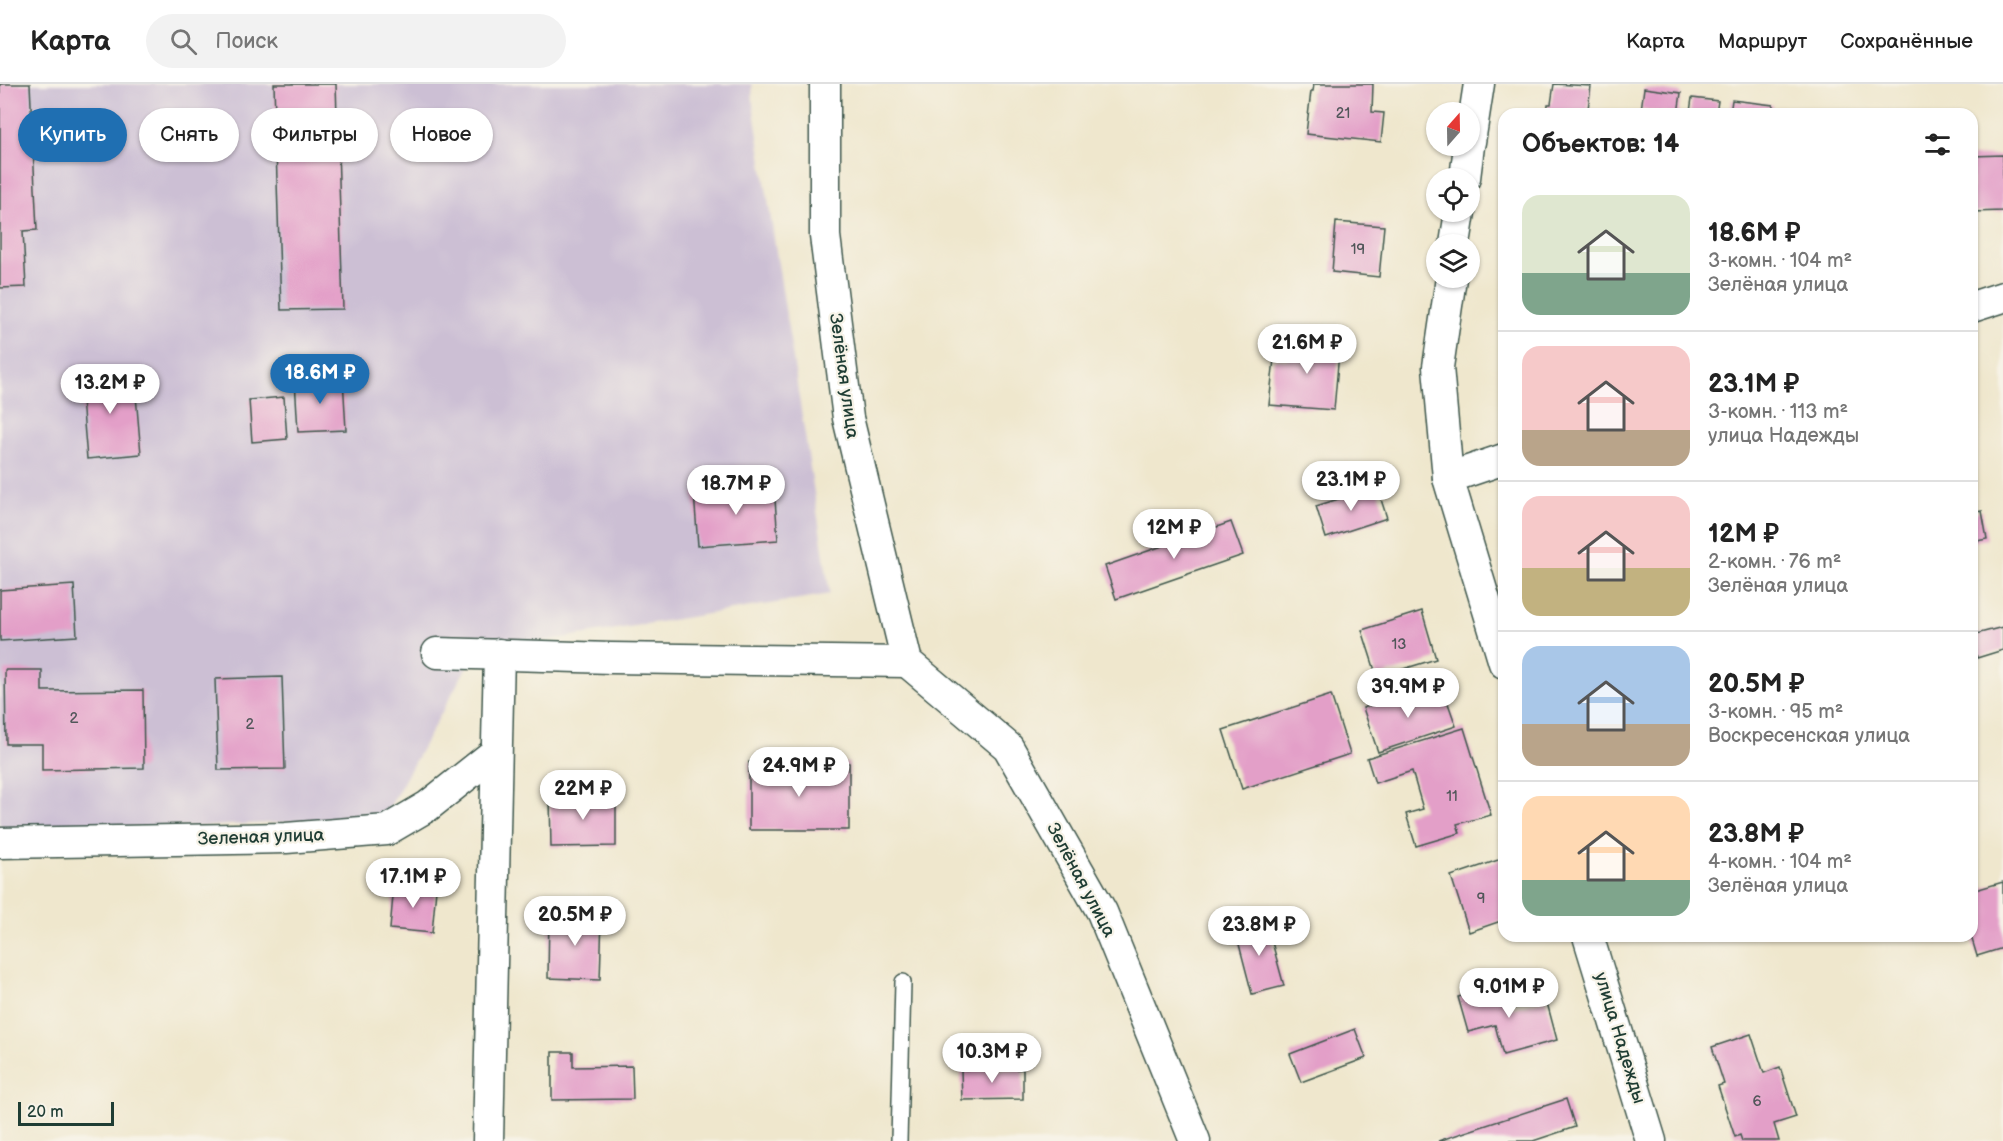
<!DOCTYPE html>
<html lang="ru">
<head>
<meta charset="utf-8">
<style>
	:root { --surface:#fff; --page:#f2f2f2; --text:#222; --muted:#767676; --line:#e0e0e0; --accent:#1f6fb2 }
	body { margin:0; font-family:"Balsamiq Sans",sans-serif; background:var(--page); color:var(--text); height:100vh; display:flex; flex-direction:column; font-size:22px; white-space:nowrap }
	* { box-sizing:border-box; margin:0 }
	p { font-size:20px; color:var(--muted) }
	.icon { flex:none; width:33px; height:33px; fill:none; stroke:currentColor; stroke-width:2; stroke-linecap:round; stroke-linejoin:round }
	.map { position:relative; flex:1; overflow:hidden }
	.drawer { position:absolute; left:1498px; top:24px; width:480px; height:834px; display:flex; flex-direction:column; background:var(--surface); border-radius:18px; box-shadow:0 2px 4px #0004 }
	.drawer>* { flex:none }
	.guide { position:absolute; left:18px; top:24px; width:570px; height:54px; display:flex; gap:12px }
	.needle { width:39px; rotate:20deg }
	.tools { position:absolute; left:1426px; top:18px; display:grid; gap:12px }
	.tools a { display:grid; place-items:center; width:54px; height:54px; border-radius:50%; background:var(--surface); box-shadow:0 2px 4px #0004; font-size:30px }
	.scale { position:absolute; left:18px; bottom:15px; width:96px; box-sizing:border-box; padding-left:6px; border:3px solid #1f3d34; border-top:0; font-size:16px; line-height:21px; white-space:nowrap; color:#1f3d34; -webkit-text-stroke:4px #f7f3e8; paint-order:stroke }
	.price { position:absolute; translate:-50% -51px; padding:0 14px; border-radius:21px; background:#fff; color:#222; font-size:20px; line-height:39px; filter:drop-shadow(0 2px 3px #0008) }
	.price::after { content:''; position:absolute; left:50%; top:36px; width:18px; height:14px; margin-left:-9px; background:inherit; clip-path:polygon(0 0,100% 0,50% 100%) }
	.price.on { background:var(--accent); color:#fff }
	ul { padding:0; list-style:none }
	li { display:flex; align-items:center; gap:18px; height:150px; padding:0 24px }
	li+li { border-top:2px solid var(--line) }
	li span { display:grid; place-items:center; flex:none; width:168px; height:120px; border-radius:18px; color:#555 }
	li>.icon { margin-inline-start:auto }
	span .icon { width:72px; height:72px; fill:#fffc; stroke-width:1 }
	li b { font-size:26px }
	h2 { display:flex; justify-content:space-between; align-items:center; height:72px; padding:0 24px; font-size:26px }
	.chip { padding:0 21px; border-radius:27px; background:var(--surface); box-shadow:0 2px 4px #0004; font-size:21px; line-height:54px }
	.chip.on { background:var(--accent); color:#fff }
	header { display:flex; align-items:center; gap:36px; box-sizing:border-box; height:84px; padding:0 30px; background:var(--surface); border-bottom:2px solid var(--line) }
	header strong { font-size:28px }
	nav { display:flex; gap:33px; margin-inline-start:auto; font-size:21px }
	.search { width:420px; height:54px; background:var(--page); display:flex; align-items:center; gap:15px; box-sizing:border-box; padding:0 21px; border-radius:33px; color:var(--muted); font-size:22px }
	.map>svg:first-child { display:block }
	.industrial { fill:#ccbfd4 }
	.building { fill:#e39fc8 }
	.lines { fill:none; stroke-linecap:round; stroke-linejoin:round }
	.lane-casing { stroke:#3e564b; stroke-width:18 }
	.street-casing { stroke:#3e564b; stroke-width:33 }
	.lane { stroke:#fff; stroke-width:15 }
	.street { stroke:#fff; stroke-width:30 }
	.labels { text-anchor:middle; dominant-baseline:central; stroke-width:4.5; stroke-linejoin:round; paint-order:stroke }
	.number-label { font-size:15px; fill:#505659 }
	.street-label { font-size:18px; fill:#1f3d34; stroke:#f7f3e8 }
</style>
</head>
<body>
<header>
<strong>Карта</strong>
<div class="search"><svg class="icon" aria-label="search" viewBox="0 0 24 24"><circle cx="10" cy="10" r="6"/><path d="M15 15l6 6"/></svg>Поиск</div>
<nav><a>Карта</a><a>Маршрут</a><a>Сохранённые</a></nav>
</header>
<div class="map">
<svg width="2003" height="1057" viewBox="0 0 2003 1057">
	<rect width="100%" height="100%" fill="#f7f3e8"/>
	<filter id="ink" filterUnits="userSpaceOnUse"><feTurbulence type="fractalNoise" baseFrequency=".0167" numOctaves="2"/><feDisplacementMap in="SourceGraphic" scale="12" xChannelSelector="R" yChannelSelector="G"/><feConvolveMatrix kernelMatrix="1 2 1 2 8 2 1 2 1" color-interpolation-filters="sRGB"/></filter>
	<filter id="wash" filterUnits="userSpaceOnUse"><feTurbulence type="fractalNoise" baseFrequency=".008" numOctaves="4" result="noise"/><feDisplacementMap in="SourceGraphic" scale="24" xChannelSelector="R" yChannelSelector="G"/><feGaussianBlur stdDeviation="1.35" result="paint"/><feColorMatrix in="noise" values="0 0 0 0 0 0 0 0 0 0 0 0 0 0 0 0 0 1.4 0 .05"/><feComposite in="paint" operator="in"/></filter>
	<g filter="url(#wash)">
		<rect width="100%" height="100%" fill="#efe7cd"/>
		<path class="industrial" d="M0,0H752L753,21L830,510L475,568L383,735L365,734L0,753Z"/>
		<g id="blocks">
			<g class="building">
				<path d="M0,0H30L37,146L23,147L26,203L0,204Z"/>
				<path d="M274,0H336L343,225L281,226Z"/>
				<path d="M1314,0H1373L1372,28L1384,29L1381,58L1306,50L1311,7H1313Z"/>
				<path d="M1554,0L1591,2L1588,25L1606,28V30H1547L1548,20H1551Z"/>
				<path d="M1644,4L1681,9L1678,30L1641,26Z"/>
				<path d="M1692,14L1718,17L1716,30L1690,28Z"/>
				<path d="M1732,16L1773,21L1772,30H1730Z"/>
				<path d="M2003,71V127L1972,128V72Z"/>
				<path d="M1336,138L1384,142L1379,193L1332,188Z"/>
				<path d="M1290,252L1340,257L1334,326L1269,321L1274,275L1288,276Z"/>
				<path d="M134,288L141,370L87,375L80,292Z"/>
				<path d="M343,294L346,346L298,348L295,296Z"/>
				<path d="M284,313L287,355L252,358L249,316Z"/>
				<path d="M774,402L778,456L698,462L694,409Z"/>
				<path d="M1377,403L1387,434L1326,454L1316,422Z"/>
				<path d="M1982,427L1987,455L1972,458V429Z"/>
				<path d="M1231,438L1243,471L1116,515L1105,482Z"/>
				<path d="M74,501L77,552L0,557V506Z"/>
				<path d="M1422,527L1436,575L1377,593L1362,546Z"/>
				<path d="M2003,543V566L1977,574L1972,551Z"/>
				<path d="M5,586H42V607L143,606L144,684L42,686V660H6Z"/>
				<path d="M282,593L285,685L218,686L215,595Z"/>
				<path d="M1443,605L1456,642L1378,668L1363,624L1413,607L1415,614Z"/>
				<path d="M1331,611L1350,670L1242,705L1223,646Z"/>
				<path d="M1464,644L1491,731L1457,740L1460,749L1416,762L1406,730L1423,725L1412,687L1375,699L1367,674Z"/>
				<path d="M749,678H783V689H812L811,679H849V746H749Z"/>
				<path d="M616,711V762L551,763L550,712Z"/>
				<path d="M1504,774V836L1469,848L1451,792Z"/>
				<path d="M2003,798V864L1977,872L1971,852L1972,807Z"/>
				<path d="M394,801L436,805L432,849L390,845Z"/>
				<path d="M549,830L602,832L600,896L548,894Z"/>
				<path d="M1266,836L1284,902L1252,910L1235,845Z"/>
				<path d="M1506,900L1513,924L1546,915L1557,956L1503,971L1495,941L1468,948L1458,913Z"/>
				<path d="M1355,945L1366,974L1301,998L1290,970Z"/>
				<path d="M1751,950L1764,989L1780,983L1796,1033L1774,1040L1779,1057H1742L1740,1051L1735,1053L1718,1002L1724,1000L1712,963Z"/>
				<path d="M552,968H573V983L632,982L633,1015L552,1016Z"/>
				<path d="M1023,985V1015L962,1016L961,986Z"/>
				<path d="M1566,1015L1575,1043L1533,1057H1438Z"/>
			</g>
		</g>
	</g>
	<g filter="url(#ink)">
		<use href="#blocks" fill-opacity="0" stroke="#3e564b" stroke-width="1.5"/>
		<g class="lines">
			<defs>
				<path id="lane" d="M899,1057L903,898"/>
				<g id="street">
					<path d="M825,0V152L848,334L907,578L1008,663L1102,828L1195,1057"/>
					<path d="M1470,58L1479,0"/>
					<path d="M1465,94L1469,62"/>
					<path d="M1455,160L1460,128"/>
					<path d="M1451,194L1438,283L1448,394L1504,579"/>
					<path d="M1972,223L2003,213"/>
					<path d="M1448,394L1504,375"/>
					<path d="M437,569L611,574L907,578"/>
					<path d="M0,759L286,754L387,746L428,722L496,668"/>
					<path d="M1588,852L1651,1057"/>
					<path d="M488,1057L499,570"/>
				</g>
			</defs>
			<use href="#lane" class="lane-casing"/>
			<use href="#street" class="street-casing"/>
			<use href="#lane" class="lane"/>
			<use href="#street" class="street"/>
		</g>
	</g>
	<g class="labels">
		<g class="number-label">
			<text x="1343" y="29">21</text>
			<text x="1358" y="165">19</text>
			<text x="1399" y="560">13</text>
			<text x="74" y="634">2</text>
			<text x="250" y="640">2</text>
			<text x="1452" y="712">11</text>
			<text x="1481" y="814">9</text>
			<text x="1757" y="1017">6</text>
		</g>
		<g class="street-label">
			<text transform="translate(844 292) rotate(82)">Зелёная улица</text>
			<text transform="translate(261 753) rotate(-2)">Зеленая улица</text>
			<text transform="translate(1081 796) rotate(62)">Зелёная улица</text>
			<text transform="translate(1620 954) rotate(73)">улица Надежды</text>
		</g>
	</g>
</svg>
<div class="tools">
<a><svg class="needle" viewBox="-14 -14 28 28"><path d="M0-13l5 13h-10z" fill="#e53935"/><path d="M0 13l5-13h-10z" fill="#767676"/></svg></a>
<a><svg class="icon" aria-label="locate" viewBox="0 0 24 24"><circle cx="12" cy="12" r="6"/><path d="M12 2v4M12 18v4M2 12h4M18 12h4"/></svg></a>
<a><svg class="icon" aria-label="layers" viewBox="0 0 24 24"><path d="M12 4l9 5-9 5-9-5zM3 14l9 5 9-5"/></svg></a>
</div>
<div class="scale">20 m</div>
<b class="price" style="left:1307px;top:291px">21.6M ₽</b>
<b class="price on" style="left:320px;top:321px">18.6M ₽</b>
<b class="price" style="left:110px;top:331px">13.2M ₽</b>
<b class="price" style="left:1351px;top:428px">23.1M ₽</b>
<b class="price" style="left:736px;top:432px">18.7M ₽</b>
<b class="price" style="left:1174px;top:476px">12M ₽</b>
<b class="price" style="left:1408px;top:635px">39.9M ₽</b>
<b class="price" style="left:799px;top:714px">24.9M ₽</b>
<b class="price" style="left:583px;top:737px">22M ₽</b>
<b class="price" style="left:413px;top:825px">17.1M ₽</b>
<b class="price" style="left:575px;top:863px">20.5M ₽</b>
<b class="price" style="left:1259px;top:873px">23.8M ₽</b>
<b class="price" style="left:1509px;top:935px">9.01M ₽</b>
<b class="price" style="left:992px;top:1000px">10.3M ₽</b>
<div class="guide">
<a class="chip on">Купить</a>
<a class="chip">Снять</a>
<a class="chip">Фильтры</a>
<a class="chip">Новое</a>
</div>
<section class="drawer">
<h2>Объектов: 14<svg class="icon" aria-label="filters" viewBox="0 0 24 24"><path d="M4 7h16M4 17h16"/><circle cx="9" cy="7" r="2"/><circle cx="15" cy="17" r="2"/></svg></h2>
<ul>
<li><span style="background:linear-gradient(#dfe7d0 65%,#7fa58c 0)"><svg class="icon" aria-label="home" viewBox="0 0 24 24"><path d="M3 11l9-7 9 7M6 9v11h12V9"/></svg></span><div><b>18.6M ₽</b><p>3-комн. · 104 m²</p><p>Зелёная улица</p></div></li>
<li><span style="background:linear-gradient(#f6c9c9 70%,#b9a48a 0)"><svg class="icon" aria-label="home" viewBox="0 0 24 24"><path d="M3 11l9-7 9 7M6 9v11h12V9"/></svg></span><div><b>23.1M ₽</b><p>3-комн. · 113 m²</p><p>улица Надежды</p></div></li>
<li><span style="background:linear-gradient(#f6c9c9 60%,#c2b280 0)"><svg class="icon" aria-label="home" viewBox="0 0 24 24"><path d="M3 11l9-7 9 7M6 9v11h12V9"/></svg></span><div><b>12M ₽</b><p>2-комн. · 76 m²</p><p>Зелёная улица</p></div></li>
<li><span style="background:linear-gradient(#a9c7e8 65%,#b9a48a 0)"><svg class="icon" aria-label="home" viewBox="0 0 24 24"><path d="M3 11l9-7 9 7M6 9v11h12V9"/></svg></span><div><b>20.5M ₽</b><p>3-комн. · 95 m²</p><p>Воскресенская улица</p></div></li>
<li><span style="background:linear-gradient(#ffd9b3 70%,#7fa58c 0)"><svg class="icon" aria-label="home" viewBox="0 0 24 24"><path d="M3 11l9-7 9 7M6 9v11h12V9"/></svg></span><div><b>23.8M ₽</b><p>4-комн. · 104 m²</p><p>Зелёная улица</p></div></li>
</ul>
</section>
</div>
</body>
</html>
